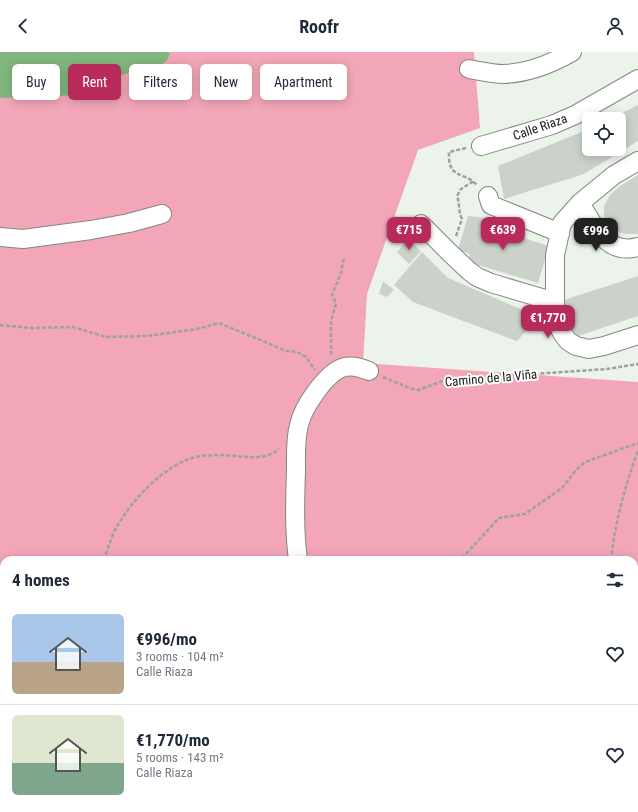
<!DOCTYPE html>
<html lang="en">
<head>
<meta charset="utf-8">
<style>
	:root { --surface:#fff; --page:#f2f2f3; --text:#1f2937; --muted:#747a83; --line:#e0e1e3; --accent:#b82a5c }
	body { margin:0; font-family:"Roboto Condensed",sans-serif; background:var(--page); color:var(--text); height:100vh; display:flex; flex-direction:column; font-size:15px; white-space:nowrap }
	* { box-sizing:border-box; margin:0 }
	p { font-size:13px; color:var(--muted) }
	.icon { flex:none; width:22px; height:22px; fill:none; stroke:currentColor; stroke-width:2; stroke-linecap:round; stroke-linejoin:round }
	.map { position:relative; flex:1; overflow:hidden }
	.sheet { position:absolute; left:0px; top:504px; width:638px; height:256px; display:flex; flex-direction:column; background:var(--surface); border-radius:12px 12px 0 0; box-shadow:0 2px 10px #0003 }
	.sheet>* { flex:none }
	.top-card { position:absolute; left:12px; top:12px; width:400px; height:36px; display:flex; gap:8px }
	.controls { position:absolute; left:582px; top:60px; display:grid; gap:8px }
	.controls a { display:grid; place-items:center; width:44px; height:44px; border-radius:6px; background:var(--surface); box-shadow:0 2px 10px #0003; font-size:20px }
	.price { position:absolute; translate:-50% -34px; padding:0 9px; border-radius:8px; background:var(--accent); color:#fff; font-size:13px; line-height:26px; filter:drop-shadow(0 1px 2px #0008) }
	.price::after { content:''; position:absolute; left:50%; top:24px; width:12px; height:9px; margin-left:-6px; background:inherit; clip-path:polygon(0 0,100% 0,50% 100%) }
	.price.on { background:#222; color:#fff }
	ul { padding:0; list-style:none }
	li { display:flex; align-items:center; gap:12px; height:100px; padding:0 12px }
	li+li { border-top:1px solid var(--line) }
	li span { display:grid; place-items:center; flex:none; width:112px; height:80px; border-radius:6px; color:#555 }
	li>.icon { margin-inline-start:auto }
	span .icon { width:48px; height:48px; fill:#fffc; stroke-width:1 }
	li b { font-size:17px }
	h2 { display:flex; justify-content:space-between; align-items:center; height:48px; padding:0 12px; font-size:17px }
	.pill { padding:0 14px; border-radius:6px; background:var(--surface); box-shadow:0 2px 10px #0003; font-size:14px; line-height:36px }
	.pill.on { background:var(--accent); color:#fff }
	header { display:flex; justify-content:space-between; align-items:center; height:52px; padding:0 12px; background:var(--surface); font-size:18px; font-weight:700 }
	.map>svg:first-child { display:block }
	.green { fill:#f2a6b7 }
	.water { fill:#81b77e }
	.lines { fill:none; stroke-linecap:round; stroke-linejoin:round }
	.river { stroke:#81b77e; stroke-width:27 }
	.building { fill:#cad2ca }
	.minor-casing { stroke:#828881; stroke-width:20 }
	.tertiary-casing { stroke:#828881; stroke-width:24 }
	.path { stroke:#9ca39c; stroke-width:2.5; stroke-dasharray:4 2; stroke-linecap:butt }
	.minor { stroke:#fff; stroke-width:18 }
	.tertiary { stroke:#fff; stroke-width:22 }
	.labels { text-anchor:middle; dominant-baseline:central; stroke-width:4; stroke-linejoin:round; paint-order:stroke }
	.street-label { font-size:13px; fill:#181b18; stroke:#fff }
</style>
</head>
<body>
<header><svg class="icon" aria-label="back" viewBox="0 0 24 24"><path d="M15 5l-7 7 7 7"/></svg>Roofr<svg class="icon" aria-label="person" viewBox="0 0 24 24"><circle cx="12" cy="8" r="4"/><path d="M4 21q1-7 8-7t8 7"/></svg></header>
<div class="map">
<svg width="638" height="760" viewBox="0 0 638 760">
	<rect width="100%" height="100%" fill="#ebf3eb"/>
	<path class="green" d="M0,0H474L480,76L418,98L367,242L363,311L638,330V760H0V685L4,683V756H634V508H4V581L0,584Z"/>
	<path class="water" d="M0,0H117L120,45L84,43L0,46Z"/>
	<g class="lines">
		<path class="river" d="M82,14L118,10L156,0"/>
	</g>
	<g class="building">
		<path d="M638,53V89L584,122L504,147L498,114L589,77V97H619V67H610Z"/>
		<path d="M638,123V182H626L615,179L608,172L604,164V154L610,143L620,134Z"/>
		<path d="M468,164L484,166L482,173L549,194L538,231L468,210L470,202L458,198Z"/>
		<path d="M408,187L421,199L409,212L397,200Z"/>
		<path d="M422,200L448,226L539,265L517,289L413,250L394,233Z"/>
		<path d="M638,224V264L572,286L564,248Z"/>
		<path d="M383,229L394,238L387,245L379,242Z"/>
		<path d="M4,628V640L0,642V631Z"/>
	</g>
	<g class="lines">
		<defs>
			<g id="minor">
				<path d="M469,17C480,19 493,22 504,22C528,21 551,12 572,0"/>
				<path d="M481,94L552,73L575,63L638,27"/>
				<path d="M638,109L614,123L580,151L562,171L555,203V264L557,272L562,281L568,289L576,294L589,297L604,294L638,283"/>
				<path d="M488,144L491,153L560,181"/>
				<path d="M580,151C594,173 606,204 638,195"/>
				<path d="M421,172L450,201L469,219L477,225L491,231L555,250"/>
				<path d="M0,185L23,187L91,178L129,171L162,162"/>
				<path d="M298,508C294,478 295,449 296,419C296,404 295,388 299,373C303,355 327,319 345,315C354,313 362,316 369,319"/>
				<path d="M0,651L4,649"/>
			</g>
			<g id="tertiary">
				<path d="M634,611L638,606"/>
				<path d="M95,760L103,756"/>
			</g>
		</defs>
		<use href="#minor" class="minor-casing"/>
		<use href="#tertiary" class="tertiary-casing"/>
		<g class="path">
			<path d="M466,96L449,100C448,128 462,118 477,133"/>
			<path d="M456,184L462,167C458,159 460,152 457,144L461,137L474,129"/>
			<path d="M0,273L31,276L73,275L106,285L147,284L197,277L219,271L263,289L286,299L297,300L306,305L315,318"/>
			<path d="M331,303V270L336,251L332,243L341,221L344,205"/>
			<path d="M383,325L412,337L419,338L445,328L607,317L638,312"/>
			<path d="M104,508C108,496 112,482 119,471C133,448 157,422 182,410C193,404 208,403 220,403C241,403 262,411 279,397"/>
			<path d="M456,508L464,504L499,466L525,462L562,436L576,418L585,410L638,391"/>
			<path d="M611,508C615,471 625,433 638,399"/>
			<path d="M0,674L4,673"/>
		</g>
		<use href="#minor" class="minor"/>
		<use href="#tertiary" class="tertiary"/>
	</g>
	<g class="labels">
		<g class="street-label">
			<text transform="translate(540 75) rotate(-19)">Calle Riaza</text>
			<text transform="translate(491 326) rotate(-5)">Camino de la Viña</text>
		</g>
	</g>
</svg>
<div class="controls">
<a><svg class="icon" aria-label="locate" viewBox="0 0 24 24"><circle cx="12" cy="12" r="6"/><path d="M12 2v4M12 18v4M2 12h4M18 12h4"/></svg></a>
</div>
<b class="price" style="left:409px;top:199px">€715</b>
<b class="price" style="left:503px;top:199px">€639</b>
<b class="price on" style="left:596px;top:200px">€996</b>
<b class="price" style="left:548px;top:287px">€1,770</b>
<div class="top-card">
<a class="pill">Buy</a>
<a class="pill on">Rent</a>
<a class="pill">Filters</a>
<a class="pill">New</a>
<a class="pill">Apartment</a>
</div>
<section class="sheet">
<h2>4 homes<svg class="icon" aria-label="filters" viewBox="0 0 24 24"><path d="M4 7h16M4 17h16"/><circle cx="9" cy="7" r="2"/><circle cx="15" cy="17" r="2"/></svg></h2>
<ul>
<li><span style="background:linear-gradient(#a9c7e8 60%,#b9a48a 0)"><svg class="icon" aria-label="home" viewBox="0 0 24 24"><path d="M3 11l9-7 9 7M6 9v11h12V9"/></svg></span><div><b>€996/mo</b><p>3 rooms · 104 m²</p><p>Calle Riaza</p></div><svg class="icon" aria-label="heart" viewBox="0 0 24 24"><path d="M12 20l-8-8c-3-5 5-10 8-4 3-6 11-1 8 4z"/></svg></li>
<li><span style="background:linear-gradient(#dfe7d0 60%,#7fa58c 0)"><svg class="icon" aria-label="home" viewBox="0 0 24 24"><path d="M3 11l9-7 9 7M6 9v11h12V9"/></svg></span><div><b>€1,770/mo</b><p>5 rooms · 143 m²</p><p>Calle Riaza</p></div><svg class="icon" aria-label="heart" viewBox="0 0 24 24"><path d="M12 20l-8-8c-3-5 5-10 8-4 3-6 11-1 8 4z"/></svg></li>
</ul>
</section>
</div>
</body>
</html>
